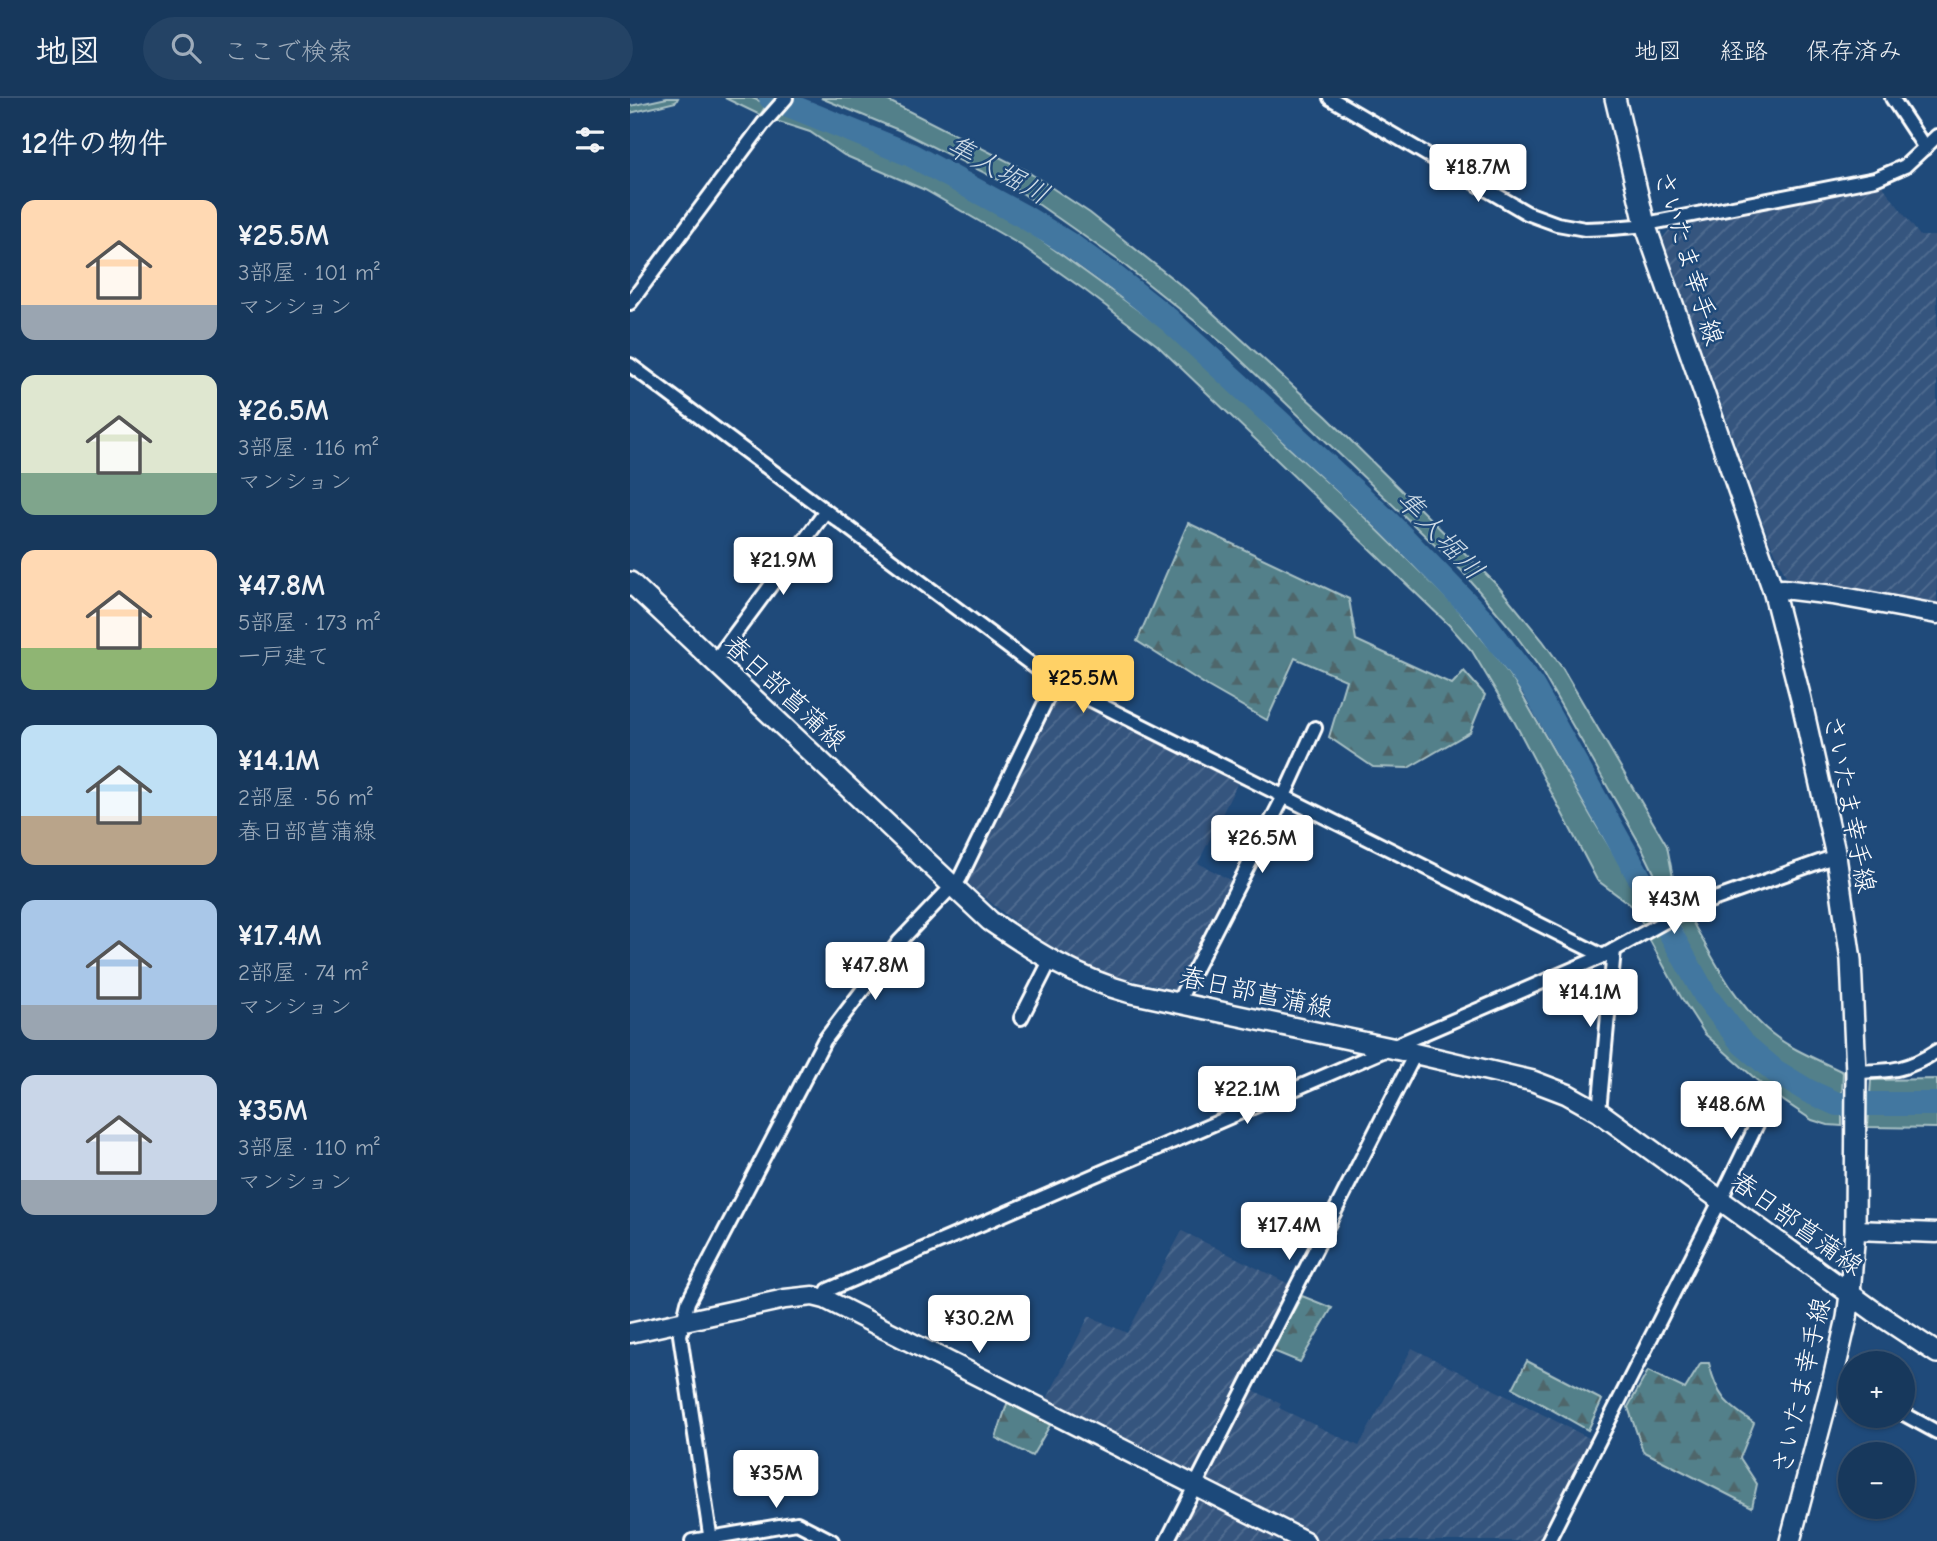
<!DOCTYPE html>
<html lang="ja">
<head>
<meta charset="utf-8">
<style>
	:root { --surface:#17385c; --page:#244365; --text:#f1f3f6; --muted:#9eacbb; --line:#365272; --accent:#ffd166 }
	body { margin:0; font-family:"Comic Neue","Klee One",sans-serif; background:var(--page); color:var(--text); height:100vh; display:flex; flex-direction:column; font-size:26px; white-space:nowrap }
	* { box-sizing:border-box; margin:0 }
	p { font-size:23px; color:var(--muted) }
	.icon { flex:none; width:38px; height:38px; fill:none; stroke:currentColor; stroke-width:2; stroke-linecap:round; stroke-linejoin:round }
	.map { position:relative; flex:1; overflow:hidden }
	.side { display:flex; flex-direction:column; background:var(--surface); width:630px }
	.side>* { flex:none }
	.controls { position:absolute; left:1208px; top:1253px; display:grid; gap:14px }
	.controls a { display:grid; place-items:center; width:77px; height:77px; border-radius:50%; background:var(--surface); box-shadow:0 2px 5px #0004,0 0 0 2px var(--line); font-size:35px }
	.price { position:absolute; translate:-50% -60px; padding:0 16px; border-radius:7px; background:#fff; color:#222; font-size:23px; line-height:46px; filter:drop-shadow(0 2px 4px #0008) }
	.price::after { content:''; position:absolute; left:50%; top:42px; width:21px; height:16px; margin-left:-10px; background:inherit; clip-path:polygon(0 0,100% 0,50% 100%) }
	.price.active { background:var(--accent); color:#111 }
	ul { padding:0; list-style:none }
	li { display:flex; align-items:center; gap:21px; height:175px; padding:0 21px }
	li span { display:grid; place-items:center; flex:none; width:196px; height:140px; border-radius:14px; color:#555 }
	li>.icon { margin-inline-start:auto }
	span .icon { width:84px; height:84px; fill:#fffc; stroke-width:1 }
	li b { font-size:30px }
	h2 { display:flex; justify-content:space-between; align-items:center; height:84px; padding:0 21px; font-size:30px }
	header { display:flex; align-items:center; gap:42px; box-sizing:border-box; height:98px; padding:0 35px; background:var(--surface); border-bottom:2px solid var(--line) }
	header strong { font-size:33px }
	nav { display:flex; gap:38px; margin-inline-start:auto; font-size:24px }
	.search { width:490px; height:63px; background:var(--page); display:flex; align-items:center; gap:18px; box-sizing:border-box; padding:0 24px; border-radius:38px; color:var(--muted); font-size:26px }
	main { display:flex; flex:1; min-height:0 }
	.map>svg:first-child { display:block }
	.industrial { fill:url(#industrial-furrows) }
	.grass { fill:#52808a; stroke:#a8c0c4; stroke-width:2 }
	.forest { fill:url(#forest-firs); stroke:#a8c0c4; stroke-width:2 }
	.lines { fill:none; stroke-linecap:round; stroke-linejoin:round }
	.river { stroke:#4377a0; stroke-width:24 }
	.street-casing { stroke:#fff; stroke-width:18 }
	.secondary-casing { stroke:#fff; stroke-width:23 }
	.primary-casing { stroke:#fff; stroke-width:24 }
	.street { stroke:#1f4a7a; stroke-width:12 }
	.secondary { stroke:#1f4a7a; stroke-width:18 }
	.primary { stroke:#1f4a7a; stroke-width:19 }
	.labels { text-anchor:middle; dominant-baseline:central; stroke-width:5; stroke-linejoin:round; paint-order:stroke }
	.street-label { font-size:26px; fill:#fff; stroke:#1f4a7a }
	.water-label { font-size:28px; font-style:italic; fill:#d0dde7; stroke:#1f4a7a }
</style>
</head>
<body>
<header>
<strong>地図</strong>
<div class="search"><svg class="icon" aria-label="search" viewBox="0 0 24 24"><circle cx="10" cy="10" r="6"/><path d="M15 15l6 6"/></svg>ここで検索</div>
<nav><a>地図</a><a>経路</a><a>保存済み</a></nav>
</header>
<main>
<section class="side">
<h2>12件の物件<svg class="icon" aria-label="filters" viewBox="0 0 24 24"><path d="M4 7h16M4 17h16"/><circle cx="9" cy="7" r="2"/><circle cx="15" cy="17" r="2"/></svg></h2>
<ul>
<li><span style="background:linear-gradient(#ffd9b3 75%,#9aa5b1 0)"><svg class="icon" aria-label="home" viewBox="0 0 24 24"><path d="M3 11l9-7 9 7M6 9v11h12V9"/></svg></span><div><b>¥25.5M</b><p>3部屋 · 101 m²</p><p>マンション</p></div></li>
<li><span style="background:linear-gradient(#dfe7d0 70%,#7fa58c 0)"><svg class="icon" aria-label="home" viewBox="0 0 24 24"><path d="M3 11l9-7 9 7M6 9v11h12V9"/></svg></span><div><b>¥26.5M</b><p>3部屋 · 116 m²</p><p>マンション</p></div></li>
<li><span style="background:linear-gradient(#ffd9b3 70%,#8fb573 0)"><svg class="icon" aria-label="home" viewBox="0 0 24 24"><path d="M3 11l9-7 9 7M6 9v11h12V9"/></svg></span><div><b>¥47.8M</b><p>5部屋 · 173 m²</p><p>一戸建て</p></div></li>
<li><span style="background:linear-gradient(#bfe0f5 65%,#b9a48a 0)"><svg class="icon" aria-label="home" viewBox="0 0 24 24"><path d="M3 11l9-7 9 7M6 9v11h12V9"/></svg></span><div><b>¥14.1M</b><p>2部屋 · 56 m²</p><p>春日部菖蒲線</p></div></li>
<li><span style="background:linear-gradient(#a9c7e8 75%,#9aa5b1 0)"><svg class="icon" aria-label="home" viewBox="0 0 24 24"><path d="M3 11l9-7 9 7M6 9v11h12V9"/></svg></span><div><b>¥17.4M</b><p>2部屋 · 74 m²</p><p>マンション</p></div></li>
<li><span style="background:linear-gradient(#c9d6e8 75%,#9aa5b1 0)"><svg class="icon" aria-label="home" viewBox="0 0 24 24"><path d="M3 11l9-7 9 7M6 9v11h12V9"/></svg></span><div><b>¥35M</b><p>3部屋 · 110 m²</p><p>マンション</p></div></li>
</ul>
</section>
<div class="map">
<svg width="1307" height="1443" viewBox="0 0 1307 1443">
	<defs>
		<pattern id="industrial-furrows" width="10" height="10" patternUnits="userSpaceOnUse" patternTransform="scale(1.75)"><rect width="10" height="10" fill="#34547e"/><path d="M-1 1l2-2M0 10L10 0M9 11l2-2" fill="none" stroke="#526e91"/></pattern>
		<pattern id="forest-firs" width="22" height="20" patternUnits="userSpaceOnUse" patternTransform="scale(1.75)"><rect width="22" height="20" fill="#52808a"/><path d="M5 1l3.5 6h-7zM16 11l3.5 6h-7z" fill="#4f666b"/></pattern>
	</defs>
	<rect width="100%" height="100%" fill="#1f4a7a"/>
	<filter id="ink" filterUnits="userSpaceOnUse"><feTurbulence type="fractalNoise" baseFrequency=".0143" numOctaves="2"/><feDisplacementMap in="SourceGraphic" scale="14" xChannelSelector="R" yChannelSelector="G"/><feConvolveMatrix kernelMatrix="1 2 1 2 8 2 1 2 1" color-interpolation-filters="sRGB"/></filter>
	<g filter="url(#ink)">
		<g class="industrial">
			<path d="M1252,87L1290,138H1307V509L1159,485L1139,441L1033,140L1042,128L1227,94Z"/>
			<path d="M434,593L609,682L568,765L604,784L548,892L474,876L443,861L393,831L336,784L403,652V643L428,595Z"/>
			<path d="M552,1133L663,1188L611,1286L651,1306L649,1310L729,1348L782,1250L961,1341L909,1443H541L571,1384L416,1303L459,1218L497,1235Z"/>
		</g>
		<g class="grass">
			<path d="M37,0H48L46,4L0,15V8Z"/>
			<path d="M95,0H122L137,6L130,17Z"/>
			<path d="M191,0H253L395,72L460,115L562,196L697,319L868,488L913,543L933,571L1037,748L1045,790L1052,806L1042,812L1011,748L955,649L909,569L882,532L832,473L596,248L488,162L385,90L271,33Z"/>
			<path d="M153,14L266,61L362,111L407,139L537,233L608,297L657,348L718,403L823,506L861,551L885,585L962,720L1024,821L1013,826L1002,808L967,782L885,625L842,553L819,527L527,247L456,193L392,148L295,92L214,57L180,34L146,23Z"/>
			<path d="M1060,820C1083,859 1105,906 1141,935C1162,952 1189,962 1213,974L1212,997C1185,993 1136,959 1117,940C1099,921 1083,896 1070,874C1061,858 1057,841 1048,826Z"/>
			<path d="M1030,833C1068,896 1099,951 1163,991C1179,1001 1193,1010 1212,1013V1028L1198,1027L1182,1022L1139,993L1075,936L1051,899L1019,841Z"/>
			<path d="M1307,981V996H1240L1241,982Z"/>
			<path d="M1239,1014L1307,1016V1030L1238,1029Z"/>
		</g>
		<g class="forest">
			<path d="M558,425L719,501L726,542L822,586L834,573L855,597L840,634L778,670L743,669L699,639L716,582L665,560L637,622L579,589L507,543Z"/>
			<path d="M672,1198L702,1210L670,1264L641,1252Z"/>
			<path d="M897,1263L972,1302L958,1332L883,1290Z"/>
			<path d="M1071,1265H1079C1087,1299 1096,1306 1124,1325L1110,1360L1127,1386L1122,1409L1013,1353L998,1309L1018,1273L1055,1291Z"/>
			<path d="M378,1303L420,1327L402,1358L366,1340Z"/>
		</g>
		<g class="lines">
			<path class="river" d="M141,0L281,57L393,118L442,148L482,177L539,222L758,424L851,520L903,589L1075,897L1112,945L1145,973L1178,993L1207,1006H1307"/>
			<defs>
				<g id="street">
					<path d="M700,0L897,115L927,126L955,131L982,130L1006,128L1245,81L1275,68L1307,38"/>
					<path d="M1262,0L1295,50"/>
					<path d="M0,205L133,26L156,0"/>
					<path d="M0,267L425,584L973,858"/>
					<path d="M84,564L196,413"/>
					<path d="M547,906L654,698L685,630"/>
					<path d="M391,920L420,863"/>
					<path d="M1226,974C1262,973 1276,973 1307,953"/>
					<path d="M969,1014L984,852"/>
					<path d="M195,1201L198,1192L973,858L1057,811L1206,758"/>
					<path d="M1203,1281L1220,1290"/>
					<path d="M1272,1315L1307,1334"/>
					<path d="M62,1443L167,1425L202,1443"/>
					<path d="M81,1443L50,1237L58,1204L194,943L269,844L330,780L425,584"/>
					<path d="M537,1443L785,956"/>
					<path d="M918,1443L1090,1103L1141,997"/>
				</g>
				<g id="secondary">
					<path d="M1143,492L1153,491L1203,497L1307,516"/>
					<path d="M1225,1132L1307,1135"/>
					<path d="M0,1235L155,1201L183,1198L195,1201L675,1443"/>
				</g>
				<g id="primary">
					<path d="M985,0L1015,126L1143,492L1171,601L1206,758L1221,862L1226,974L1225,1132L1220,1196L1217,1220L1203,1281L1160,1443"/>
					<path d="M0,484L360,823C407,855 446,880 501,895L761,950L903,983L937,996L969,1014L1245,1214L1307,1255"/>
				</g>
			</defs>
			<use href="#street" class="street-casing"/>
			<use href="#secondary" class="secondary-casing"/>
			<use href="#primary" class="primary-casing"/>
			<use href="#street" class="street"/>
			<use href="#secondary" class="secondary"/>
			<use href="#primary" class="primary"/>
		</g>
	</g>
	<g class="labels">
		<g class="street-label">
			<text transform="translate(1058 160) rotate(73)">さいたま幸手線</text>
			<text transform="translate(155 595) rotate(43)">春日部菖蒲線</text>
			<text transform="translate(1219 706) rotate(79)">さいたま幸手線</text>
			<text transform="translate(626 895) rotate(12)">春日部菖蒲線</text>
			<text transform="translate(1167 1126) rotate(36)">春日部菖蒲線</text>
			<text transform="translate(1172 1288) rotate(-77)">さいたま幸手線</text>
		</g>
		<g class="water-label">
			<text transform="translate(368 72) rotate(29)">隼人堀川</text>
			<text transform="translate(810 437) rotate(46)">隼人堀川</text>
		</g>
	</g>
</svg>
<div class="controls">
<a>+</a>
<a>−</a>
</div>
<b class="price" style="left:848px;top:106px">¥18.7M</b>
<b class="price" style="left:153px;top:499px">¥21.9M</b>
<b class="price active" style="left:453px;top:617px">¥25.5M</b>
<b class="price" style="left:632px;top:777px">¥26.5M</b>
<b class="price" style="left:1044px;top:838px">¥43M</b>
<b class="price" style="left:245px;top:904px">¥47.8M</b>
<b class="price" style="left:960px;top:931px">¥14.1M</b>
<b class="price" style="left:617px;top:1028px">¥22.1M</b>
<b class="price" style="left:1101px;top:1043px">¥48.6M</b>
<b class="price" style="left:659px;top:1164px">¥17.4M</b>
<b class="price" style="left:349px;top:1257px">¥30.2M</b>
<b class="price" style="left:146px;top:1412px">¥35M</b>
</div>
</main>
</body>
</html>
